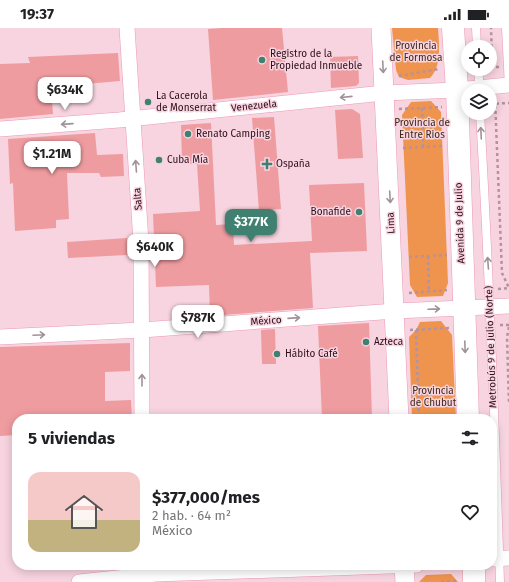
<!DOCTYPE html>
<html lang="es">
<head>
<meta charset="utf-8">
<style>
	:root { --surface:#fff; --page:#f2f2f2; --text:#202124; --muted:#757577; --accent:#3f8071 }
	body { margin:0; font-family:"Fira Sans",sans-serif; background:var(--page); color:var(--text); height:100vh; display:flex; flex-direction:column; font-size:15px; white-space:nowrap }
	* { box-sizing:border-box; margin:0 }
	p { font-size:13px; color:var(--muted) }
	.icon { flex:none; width:22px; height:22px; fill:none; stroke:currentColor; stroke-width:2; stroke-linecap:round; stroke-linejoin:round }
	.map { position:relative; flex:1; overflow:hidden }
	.drawer { position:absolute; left:12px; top:386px; width:485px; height:156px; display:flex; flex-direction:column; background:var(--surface); border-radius:16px; box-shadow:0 2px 10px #0003 }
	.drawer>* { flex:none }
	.fabs { position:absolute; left:461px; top:12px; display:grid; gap:8px }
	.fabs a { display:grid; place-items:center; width:36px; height:36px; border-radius:50%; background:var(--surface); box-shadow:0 2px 10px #0003; font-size:20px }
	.price { position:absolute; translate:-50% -34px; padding:0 9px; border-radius:8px; background:#fff; color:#222; font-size:13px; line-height:26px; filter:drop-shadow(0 1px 2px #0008) }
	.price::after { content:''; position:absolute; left:50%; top:24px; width:12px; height:9px; margin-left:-6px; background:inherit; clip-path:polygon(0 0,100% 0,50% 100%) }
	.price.selected { background:var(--accent); color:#fff }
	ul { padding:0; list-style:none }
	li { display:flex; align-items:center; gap:12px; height:100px; padding:0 16px }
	li span { display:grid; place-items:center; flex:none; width:112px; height:80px; border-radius:12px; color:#555 }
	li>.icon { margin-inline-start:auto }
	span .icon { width:48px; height:48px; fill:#fffc; stroke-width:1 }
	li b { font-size:17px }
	h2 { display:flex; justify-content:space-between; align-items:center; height:48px; padding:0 16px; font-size:17px }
	.status { display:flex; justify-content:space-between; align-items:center; height:28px; padding:0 20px; background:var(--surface); direction:ltr }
	.status svg { height:11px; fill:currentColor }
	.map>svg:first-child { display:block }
	.green { fill:#ef944e }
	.building { fill:#ef9ca0 }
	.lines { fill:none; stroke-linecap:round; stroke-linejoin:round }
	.service-casing { stroke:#ec99b7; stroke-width:9 }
	.minor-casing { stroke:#ec99b7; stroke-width:16 }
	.tertiary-casing { stroke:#ec99b7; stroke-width:20 }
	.trunk-casing { stroke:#ec99b7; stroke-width:23 }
	.path { stroke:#b4929e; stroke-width:2.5; stroke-dasharray:3 3; stroke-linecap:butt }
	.service { stroke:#fff; stroke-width:8 }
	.minor { stroke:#fff; stroke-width:15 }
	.tertiary { stroke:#fff; stroke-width:19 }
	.trunk { stroke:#fff; stroke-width:22 }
	.oneway { stroke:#a09298 }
	.poi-dot { fill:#3f8071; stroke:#f7d4df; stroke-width:1.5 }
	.labels { text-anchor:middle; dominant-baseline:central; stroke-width:3; stroke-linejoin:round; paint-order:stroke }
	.park-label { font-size:10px; fill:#3a2617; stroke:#f7d4df }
	.poi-label { font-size:10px; fill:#2b0c19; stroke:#f7d4df; text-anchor:start }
	.street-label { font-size:10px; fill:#2b0c19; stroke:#f7d4df }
</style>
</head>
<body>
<div class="status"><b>19:37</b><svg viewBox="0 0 49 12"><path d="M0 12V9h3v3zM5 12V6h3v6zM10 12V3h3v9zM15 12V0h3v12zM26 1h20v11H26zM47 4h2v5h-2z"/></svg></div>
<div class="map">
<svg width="509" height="554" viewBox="0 0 509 554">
	<rect width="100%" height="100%" fill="#f7d4df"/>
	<g class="green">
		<path d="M392,0H438C439,17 442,38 430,50L408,52L399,49L396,42Z"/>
		<path d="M431,73L441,84L448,255L443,268L417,269L410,257L402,87L411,74Z"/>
		<path d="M441,293L452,307L456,391H412L409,309L416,302L420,294Z"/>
		<path d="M451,546L458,554H419L426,547Z"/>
	</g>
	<g class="building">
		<path d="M222,0H282L288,64L213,72L208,1Z"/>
		<path d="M118,25L120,53L51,59L53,86L0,91V36L30,35L28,29Z"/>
		<path d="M358,28L359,55L356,58L331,60L330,29Z"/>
		<path d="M352,81L360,86L363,130L338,131L335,82Z"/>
		<path d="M274,89L281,181L259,183L252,90Z"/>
		<path d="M211,95L216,197L233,196L234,217L312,213L309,157L364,155L367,223L310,225L313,280L210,288L209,257L156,259L153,186L200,183L197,136H182L181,97Z"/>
		<path d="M95,105L97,127L123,126L124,148L101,149L99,145H67L69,191L56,192V200L15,203L13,155L10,156L8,111Z"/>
		<path d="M127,210V227L68,230L67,214Z"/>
		<path d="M369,295L372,391H322L318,298Z"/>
		<path d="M275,301L276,336H262L261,302Z"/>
		<path d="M130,315V343L105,344V373L131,372L132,391H17V407L0,408V319Z"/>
	</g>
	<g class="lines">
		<defs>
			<g id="service">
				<path d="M476,0L477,19"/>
				<path d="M506,0L509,59"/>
				<path d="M478,41L480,62"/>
				<path d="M480,85C489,241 495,398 500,554"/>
			</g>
			<g id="minor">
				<path d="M127,0L141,214L142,391"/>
				<path d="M0,101L119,92L384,65L457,62L509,57"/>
				<path d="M0,309L142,302L395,283L509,278"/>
				<path d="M492,531L509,530"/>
				<path d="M79,554L156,546L417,537"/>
			</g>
			<g id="tertiary">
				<path d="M381,0L399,391"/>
				<path d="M404,537L405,554"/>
			</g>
			<g id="trunk">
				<path d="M453,0L457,62L468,391"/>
				<path d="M474,537V554"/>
			</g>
		</defs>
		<use href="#service" class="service-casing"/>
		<use href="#minor" class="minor-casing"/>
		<use href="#tertiary" class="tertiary-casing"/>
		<use href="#trunk" class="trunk-casing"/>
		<g class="path">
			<path d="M490,37L492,28L491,0"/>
			<path d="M490,39H499"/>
			<path d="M399,48L439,41"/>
			<path d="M495,71L502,245L509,260"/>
			<path d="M490,76L509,75"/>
			<path d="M422,80L423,119"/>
			<path d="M399,81L442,79"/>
			<path d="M403,120L442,118"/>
			<path d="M428,228L429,264"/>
			<path d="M409,229L447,227"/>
			<path d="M498,261L509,260"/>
			<path d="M409,265L447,262"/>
			<path d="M500,297H509"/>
			<path d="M509,299L507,309L509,376"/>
			<path d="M410,302L449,300"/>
			<path d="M416,302L419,391"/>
			<path d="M441,554L458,553"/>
		</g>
		<use href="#service" class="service"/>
		<use href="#minor" class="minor"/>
		<use href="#tertiary" class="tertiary"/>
		<use href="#trunk" class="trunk"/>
	</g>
	<defs><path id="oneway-shaft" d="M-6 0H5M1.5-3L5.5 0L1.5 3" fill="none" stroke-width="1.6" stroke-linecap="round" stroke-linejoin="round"/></defs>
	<g class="oneway">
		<use href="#oneway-shaft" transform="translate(383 39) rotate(87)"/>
		<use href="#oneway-shaft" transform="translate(346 69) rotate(174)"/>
		<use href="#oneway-shaft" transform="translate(67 96) rotate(176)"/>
		<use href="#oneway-shaft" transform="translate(481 105) rotate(-93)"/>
		<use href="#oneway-shaft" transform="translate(136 138) rotate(-94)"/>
		<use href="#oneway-shaft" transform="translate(390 169) rotate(87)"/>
		<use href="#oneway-shaft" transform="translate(488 235) rotate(-94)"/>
		<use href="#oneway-shaft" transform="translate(434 281) rotate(-2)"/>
		<use href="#oneway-shaft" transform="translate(294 290) rotate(-4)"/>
		<use href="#oneway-shaft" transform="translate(39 307) rotate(-3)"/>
		<use href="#oneway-shaft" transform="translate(465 319) rotate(88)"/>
		<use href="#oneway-shaft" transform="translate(142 352) rotate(-90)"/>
	</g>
	<g class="poi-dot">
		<circle cx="262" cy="32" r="4"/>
		<circle cx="148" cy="74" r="4"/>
		<circle cx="188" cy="106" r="4"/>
		<circle cx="159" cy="132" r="4"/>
		<path d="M265 130h4v4h4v4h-4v4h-4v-4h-4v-4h4z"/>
		<circle cx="359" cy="184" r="4"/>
		<circle cx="366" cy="314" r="4"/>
		<circle cx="277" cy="326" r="4"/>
	</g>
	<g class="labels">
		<g class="park-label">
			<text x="416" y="18">Provincia<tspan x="416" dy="12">de Formosa</tspan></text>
			<text x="422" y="95">Provincia de<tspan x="422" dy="12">Entre Rios</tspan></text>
			<text x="433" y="363">Provincia<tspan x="433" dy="12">de Chubut</tspan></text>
		</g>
		<g class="poi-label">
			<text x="270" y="26">Registro de la<tspan x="270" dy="12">Propiedad Inmueble</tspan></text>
			<text x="156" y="68">La Cacerola<tspan x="156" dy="12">de Monserrat</tspan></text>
			<text x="196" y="106">Renato Camping</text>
			<text x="167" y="132">Cuba Mía</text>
			<text x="276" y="136">Ospaña</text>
			<text x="351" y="184" text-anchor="end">Bonafide</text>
			<text x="374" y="314">Azteca</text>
			<text x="285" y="326">Hábito Café</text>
		</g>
		<g class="street-label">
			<text transform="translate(254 78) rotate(-6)">Venezuela</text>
			<text transform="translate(138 171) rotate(-94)">Salta</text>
			<text transform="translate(391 195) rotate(-93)">Lima</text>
			<text transform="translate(460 195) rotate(-92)">Avenida 9 de Julio</text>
			<text transform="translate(266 293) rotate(-4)">México</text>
			<text transform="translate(491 319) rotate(-92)">Metrobús 9 de Julio (Norte)</text>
		</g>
	</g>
</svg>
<div class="fabs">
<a><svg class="icon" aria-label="locate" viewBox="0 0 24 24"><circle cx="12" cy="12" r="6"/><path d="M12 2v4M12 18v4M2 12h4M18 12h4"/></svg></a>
<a><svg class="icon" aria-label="layers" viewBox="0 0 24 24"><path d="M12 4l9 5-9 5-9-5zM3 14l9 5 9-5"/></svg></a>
</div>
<b class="price" style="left:65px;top:83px">$634K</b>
<b class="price" style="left:52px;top:147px">$1.21M</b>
<b class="price selected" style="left:251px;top:215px">$377K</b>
<b class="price" style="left:155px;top:240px">$640K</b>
<b class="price" style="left:198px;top:311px">$787K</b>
<section class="drawer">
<h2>5 viviendas<svg class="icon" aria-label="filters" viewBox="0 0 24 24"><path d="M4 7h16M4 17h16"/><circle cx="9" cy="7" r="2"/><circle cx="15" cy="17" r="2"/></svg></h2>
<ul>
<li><span style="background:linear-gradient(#f6c9c9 60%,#c2b280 0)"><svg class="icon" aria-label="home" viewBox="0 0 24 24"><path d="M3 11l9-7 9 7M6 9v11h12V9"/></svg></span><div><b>$377,000/mes</b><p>2 hab. · 64 m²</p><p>México</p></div><svg class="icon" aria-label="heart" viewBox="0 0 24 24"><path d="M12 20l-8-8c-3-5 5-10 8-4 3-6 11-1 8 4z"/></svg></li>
</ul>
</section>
</div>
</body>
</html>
